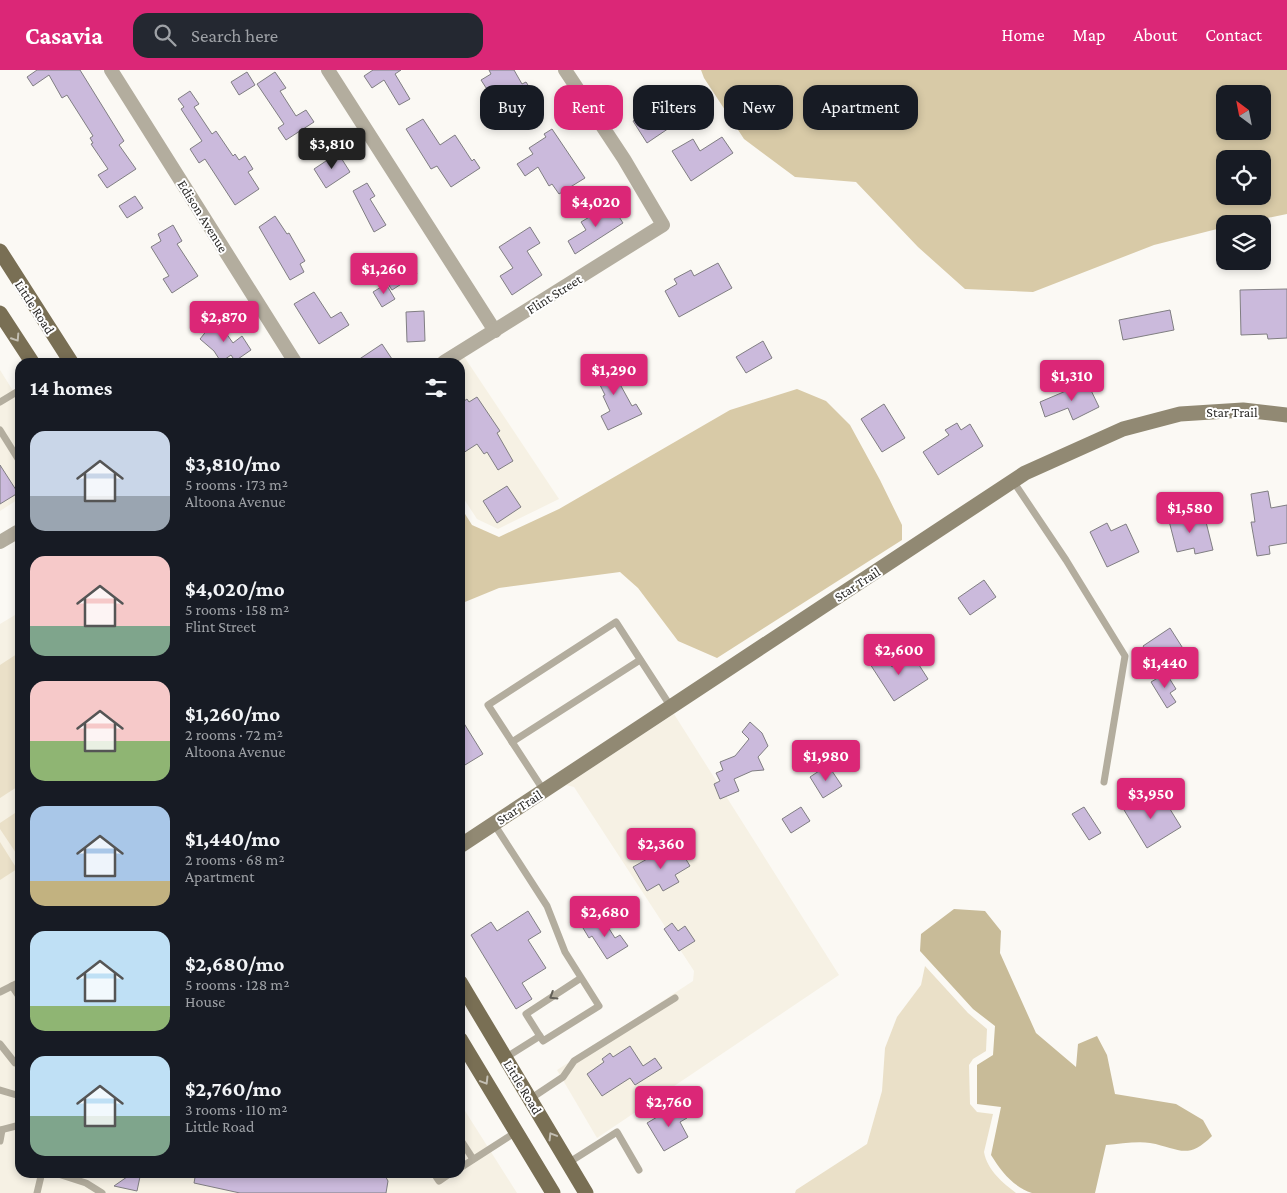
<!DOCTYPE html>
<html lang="en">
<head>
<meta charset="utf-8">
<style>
	:root { --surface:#171b24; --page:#242831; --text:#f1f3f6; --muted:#9ea1a6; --accent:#db2777 }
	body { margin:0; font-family:"Crimson Pro",serif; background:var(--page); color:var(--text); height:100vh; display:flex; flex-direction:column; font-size:19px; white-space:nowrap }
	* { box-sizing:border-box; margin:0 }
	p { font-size:16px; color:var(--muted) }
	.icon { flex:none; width:28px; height:28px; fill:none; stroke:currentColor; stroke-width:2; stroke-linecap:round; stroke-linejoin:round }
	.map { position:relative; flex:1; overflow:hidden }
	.details { position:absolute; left:15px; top:288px; width:450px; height:820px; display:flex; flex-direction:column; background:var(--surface); border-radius:15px; box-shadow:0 2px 8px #0003 }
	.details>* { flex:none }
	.top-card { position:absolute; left:480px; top:15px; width:475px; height:45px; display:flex; gap:10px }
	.needle { width:32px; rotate:328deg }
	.fabs { position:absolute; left:1216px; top:15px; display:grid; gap:10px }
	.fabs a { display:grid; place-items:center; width:55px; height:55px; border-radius:10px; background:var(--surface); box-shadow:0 2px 8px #0003; font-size:25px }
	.price { position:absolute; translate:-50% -42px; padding:0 11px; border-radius:5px; background:var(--accent); color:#fff; font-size:16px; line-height:32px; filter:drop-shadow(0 1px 2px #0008) }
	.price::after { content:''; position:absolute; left:50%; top:30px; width:15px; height:11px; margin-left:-8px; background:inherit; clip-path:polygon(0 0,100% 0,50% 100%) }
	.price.on { background:#222; color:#fff }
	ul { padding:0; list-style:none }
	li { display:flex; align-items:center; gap:15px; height:125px; padding:0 15px }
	li span { display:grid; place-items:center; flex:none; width:140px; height:100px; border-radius:15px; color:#555 }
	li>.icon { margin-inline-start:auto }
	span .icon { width:60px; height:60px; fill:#fffc; stroke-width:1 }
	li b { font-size:21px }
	h2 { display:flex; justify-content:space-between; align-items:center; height:60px; padding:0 15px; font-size:21px }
	.tag { padding:0 18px; border-radius:15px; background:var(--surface); box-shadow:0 2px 8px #0003; font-size:18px; line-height:45px }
	.tag.on { background:var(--accent); color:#fff }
	header { display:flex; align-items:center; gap:30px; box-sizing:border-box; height:70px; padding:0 25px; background:var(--accent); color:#fff }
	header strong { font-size:24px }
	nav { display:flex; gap:28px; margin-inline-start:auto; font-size:18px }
	.search { width:350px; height:45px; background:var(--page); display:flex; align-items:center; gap:12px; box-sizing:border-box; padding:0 18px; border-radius:15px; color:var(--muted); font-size:19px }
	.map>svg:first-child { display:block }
	.built { fill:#f6f1e4 }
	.green { fill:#eae0c8 }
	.forest { fill:#d8caa7; fill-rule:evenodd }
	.water { fill:#c8bb98 }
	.building { fill:#cbbadc; stroke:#807e82 }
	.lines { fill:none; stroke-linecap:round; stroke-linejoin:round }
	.lane { stroke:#b3ad9e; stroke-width:7 }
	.street { stroke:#b3ad9e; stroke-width:14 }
	.secondary { stroke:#918973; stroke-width:15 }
	.primary { stroke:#796f54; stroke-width:15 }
	.oneway { stroke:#c3beb2 }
	.oneway2 { stroke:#625f58 }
	.labels { text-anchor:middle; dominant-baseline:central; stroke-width:4; stroke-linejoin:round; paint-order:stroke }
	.street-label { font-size:14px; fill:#2c2b29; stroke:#fff }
</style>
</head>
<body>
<header>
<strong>Casavia</strong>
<div class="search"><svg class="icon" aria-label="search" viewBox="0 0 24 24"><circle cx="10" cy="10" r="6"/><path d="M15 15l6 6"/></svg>Search here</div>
<nav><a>Home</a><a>Map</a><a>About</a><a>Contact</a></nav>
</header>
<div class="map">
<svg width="1287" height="1123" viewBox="0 0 1287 1123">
	<rect width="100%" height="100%" fill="#fbf9f4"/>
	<g class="built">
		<path d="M457,276L559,429L498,459L477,449L460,423V292H431Z"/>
		<path d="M0,300L20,332V428L0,441Z"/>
		<path d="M20,542V1102H460V1033L517,1123H0V554Z"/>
		<path d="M674,644L839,905L597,1068L557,1000L693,911L694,901L574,717L566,715Z"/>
	</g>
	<g class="green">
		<path d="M20,582V715L0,728V595Z"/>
		<path d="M15,743L20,750V789L0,759V753Z"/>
		<path d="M0,772L17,799L0,810Z"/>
		<path d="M925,896L968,943L987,959L986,981L973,989L969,995L970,1034L977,1042L993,1044L984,1082C987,1100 1003,1113 1016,1123H795L796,1120L867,1074L882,1021L885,978L897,947L921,915Z"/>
	</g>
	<g class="forest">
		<path d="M701,0H1287V144L1238,154H1225V157L1154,175L1033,222L965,219L918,177L856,112L795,107L744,69L704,8ZM1225,24H1262V61H1225ZM1225,89H1262V126H1225Z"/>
		<path d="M797,319L826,331L850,355L880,410L902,455V470L717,588L678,571L638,518L620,502L499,518L460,534V436L472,455L499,467L559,439L730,340Z"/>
	</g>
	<path class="water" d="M954,839L985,841L1001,861L1000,883L1036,963L1076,997L1078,974L1097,966L1107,985L1115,1024L1176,1034L1203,1050L1212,1066C1187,1091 1179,1078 1150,1073C1137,1071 1120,1074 1106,1075L1095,1123H1032C1013,1117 1001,1101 991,1085L1001,1037L977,1034V995L993,985L995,956L973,939L920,881L921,864Z"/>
	<g class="building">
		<path d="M37,0H80L124,71L119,75L136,99L107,118L98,105L108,99L91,74L93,73L90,68L93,66L67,25L62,28L49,5L33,16L27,7Z"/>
		<path d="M373,0H401L395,4L410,29L399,35L384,10L372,18L364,6Z"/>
		<path d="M489,0H514L522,14L526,12L537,29L508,47L492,22L490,24L481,10L491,4Z"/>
		<path d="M247,2L255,15L239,25L231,12Z"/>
		<path d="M275,2L286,18L280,21L296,46L306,40L314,52L286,70L278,58L284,54L257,14Z"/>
		<path d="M190,21L199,34L194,37L212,64L216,61L233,86L235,84L239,90L245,86L253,99L248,102L259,119L235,135L205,89L199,93L190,79L202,71L181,39L184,37L178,29Z"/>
		<path d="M665,31L678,52L647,73L633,51Z"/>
		<path d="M423,49L440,75L455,65L472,91L474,89L480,98L451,117L437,96L431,99L406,59Z"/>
		<path d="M552,59L585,108L559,124L552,114L549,116L538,97L525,106L517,94L533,84L529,78L546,67L544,64Z"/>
		<path d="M722,67L733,83L691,111L672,81L693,69L700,81Z"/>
		<path d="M338,83L350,102L326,118L314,99Z"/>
		<path d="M367,113L375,126L370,129L386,155L374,162L353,121Z"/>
		<path d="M135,126L143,138L127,148L119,136Z"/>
		<path d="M611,134L623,153L575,184L568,171L586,160L581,152Z"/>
		<path d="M275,146L287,164L289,163L305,191L300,194L304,202L290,210L259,157Z"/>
		<path d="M173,155L182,171L177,174L198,206L172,223L163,209L169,206L151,177L161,171L158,164Z"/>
		<path d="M530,157L540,173L527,181L542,205L512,225L500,206L513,198L499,177Z"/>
		<path d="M409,191L417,204L392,220L384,208Z"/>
		<path d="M718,193L732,218L679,247L665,221L677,214L674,209L691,200L694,206Z"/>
		<path d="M386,214L395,229L382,237L373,222Z"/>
		<path d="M1287,219V268L1268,269L1267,264L1241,265L1240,220Z"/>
		<path d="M314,222L331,248L341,242L349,255L319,274L294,234Z"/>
		<path d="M1170,240L1174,260L1123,270L1119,250Z"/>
		<path d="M424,241L425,271L407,272L406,242Z"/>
		<path d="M216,249L233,273L242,266L251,280L235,291L231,285L221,292L214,281L200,269Z"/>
		<path d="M763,271L772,288L746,303L736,287Z"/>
		<path d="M382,274L394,292H355Z"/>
		<path d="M605,287L632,336L636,334L642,344L608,360L601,346L610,341L603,326L605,325L590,295Z"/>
		<path d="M1087,312L1099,337L1073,350L1068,338L1045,347L1040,332Z"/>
		<path d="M477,327L500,361L497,363L513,391L498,400L487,382L484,384L477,374L460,385V334L467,329L469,332Z"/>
		<path d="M884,334L905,368L882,382L861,349Z"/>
		<path d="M957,353L961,360L970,354L983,376L938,405L923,382L949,365L945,360Z"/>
		<path d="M0,395L18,423L0,434Z"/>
		<path d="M507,416L521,437L497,453L483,431Z"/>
		<path d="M1268,421L1271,438L1287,435V473L1269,476L1270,484L1257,486L1251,452H1255L1251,424Z"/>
		<path d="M1184,443L1187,452L1205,448L1213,480L1195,484L1194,478L1177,482L1168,447Z"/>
		<path d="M1107,453L1111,461L1126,454L1139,482L1107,497L1090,462Z"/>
		<path d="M984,510L996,527L970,545L958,528Z"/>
		<path d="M1170,558L1184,580L1160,595L1154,586L1151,588L1143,576Z"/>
		<path d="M912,584L928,609L894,631L870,594L884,585L892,597Z"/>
		<path d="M1166,603L1176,619L1170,623L1176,632L1167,638L1151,612Z"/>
		<path d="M460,647L483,684L460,698Z"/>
		<path d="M750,652L762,663L768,676L758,687L764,700L752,701L734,709L739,721L720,729L714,714L720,711L716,703L723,700L720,692L735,686L749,669L742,662Z"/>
		<path d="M828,695L842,716L823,728L810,707Z"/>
		<path d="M1138,724L1148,741L1165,731L1181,757L1147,778L1121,735Z"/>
		<path d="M801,737L810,751L791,763L782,749Z"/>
		<path d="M1084,737L1101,763L1089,770L1072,744Z"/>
		<path d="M663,780L668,788L681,781L690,796L675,805L679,812L663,821L659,814L647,821L633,797Z"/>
		<path d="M528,841L541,862L528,870L546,898L522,913L532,929L516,939L471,865L491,852L497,861Z"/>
		<path d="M601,846L615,868L620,865L628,876L607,889L592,866L589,868L583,858Z"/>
		<path d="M672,853L678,861L685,856L695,871L679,881L664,859Z"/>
		<path d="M630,976L643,996L655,988L662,998L635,1015L630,1008L602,1026L587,1004L604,992L602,989L610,983L613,987Z"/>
		<path d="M679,1034L687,1048L680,1052L688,1067L664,1081L647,1053Z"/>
		<path d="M134,1102H141L137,1121L114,1116Z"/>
		<path d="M196,1102H383L388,1111L386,1123H240L194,1113Z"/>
	</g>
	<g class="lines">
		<g class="lane">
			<path d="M0,332L20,320"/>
			<path d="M0,360L20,392"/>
			<path d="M1013,411L1066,490L1125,586L1104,712"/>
			<path d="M512,672L640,590"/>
			<path d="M544,721L488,635L616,552L671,637"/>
			<path d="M494,754L547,836L565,882L599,936L543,971L526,944L581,908"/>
			<path d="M12,916L20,928"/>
			<path d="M0,922L20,912"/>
			<path d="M0,974L15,993H20"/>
			<path d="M505,988L540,966"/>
			<path d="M0,1020L20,1026"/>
			<path d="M530,1029L563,1007L574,991L675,928"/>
			<path d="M0,1060L20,1055"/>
			<path d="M460,1069L473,1089"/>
			<path d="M0,1071L2,1060"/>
			<path d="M568,1093L617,1062L639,1100"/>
			<path d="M460,1098L516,1062"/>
			<path d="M52,1102L86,1113L102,1123"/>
			<path d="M433,1102L439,1111L452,1102"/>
			<path d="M37,1123L42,1102"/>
		</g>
		<g class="street">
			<path d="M111,0L295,292"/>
			<path d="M328,0L495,261"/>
			<path d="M444,292L663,155L624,89L565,0"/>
			<path d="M0,472L17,462"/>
		</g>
		<path class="secondary" d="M460,776L1025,403L1123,359L1180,344L1243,340L1287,345"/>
		<g class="primary">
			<path d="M0,181L71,292"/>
			<path d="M0,243L32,292"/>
			<path d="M460,912L586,1123"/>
			<path d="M460,969L553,1123"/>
		</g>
	</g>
	<defs><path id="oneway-chevron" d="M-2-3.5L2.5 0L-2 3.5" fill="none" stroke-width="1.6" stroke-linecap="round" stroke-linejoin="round" transform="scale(1.25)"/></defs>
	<g class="oneway">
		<use href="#oneway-chevron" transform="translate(16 268) rotate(57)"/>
		<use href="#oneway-chevron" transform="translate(485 1011) rotate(59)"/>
		<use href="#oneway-chevron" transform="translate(552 1066) rotate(-121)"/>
	</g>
	<use class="oneway2" href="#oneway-chevron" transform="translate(553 926) rotate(148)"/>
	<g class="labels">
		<g class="street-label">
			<text transform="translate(203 146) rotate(58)">Edison Avenue</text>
			<text transform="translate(554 224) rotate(-32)">Flint Street</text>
			<text transform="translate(35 237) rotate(57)">Little Road</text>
			<text x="1232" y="342">Star Trail</text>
			<text transform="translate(857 514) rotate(-33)">Star Trail</text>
			<text transform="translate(519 737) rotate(-33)">Star Trail</text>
			<text transform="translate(523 1017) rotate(59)">Little Road</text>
		</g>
	</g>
</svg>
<div class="fabs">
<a><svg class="needle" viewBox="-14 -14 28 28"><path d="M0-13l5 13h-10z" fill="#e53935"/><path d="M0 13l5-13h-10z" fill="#9ea1a6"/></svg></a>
<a><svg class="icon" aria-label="locate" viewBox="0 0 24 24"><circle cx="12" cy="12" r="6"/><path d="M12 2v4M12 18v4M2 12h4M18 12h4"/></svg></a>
<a><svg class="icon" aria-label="layers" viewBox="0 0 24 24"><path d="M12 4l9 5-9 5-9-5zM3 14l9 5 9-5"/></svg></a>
</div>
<b class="price on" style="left:332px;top:100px">$3,810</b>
<b class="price" style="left:596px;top:158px">$4,020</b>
<b class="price" style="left:384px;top:225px">$1,260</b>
<b class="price" style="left:224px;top:273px">$2,870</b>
<b class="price" style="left:614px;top:326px">$1,290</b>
<b class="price" style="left:1072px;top:332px">$1,310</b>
<b class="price" style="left:1190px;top:464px">$1,580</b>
<b class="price" style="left:899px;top:606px">$2,600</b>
<b class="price" style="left:1165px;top:619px">$1,440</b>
<b class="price" style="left:826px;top:712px">$1,980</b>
<b class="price" style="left:1151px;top:750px">$3,950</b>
<b class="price" style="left:661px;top:800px">$2,360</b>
<b class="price" style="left:605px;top:868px">$2,680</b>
<b class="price" style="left:669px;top:1058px">$2,760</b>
<div class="top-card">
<a class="tag">Buy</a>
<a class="tag on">Rent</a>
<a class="tag">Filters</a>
<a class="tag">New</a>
<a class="tag">Apartment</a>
</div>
<section class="details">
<h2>14 homes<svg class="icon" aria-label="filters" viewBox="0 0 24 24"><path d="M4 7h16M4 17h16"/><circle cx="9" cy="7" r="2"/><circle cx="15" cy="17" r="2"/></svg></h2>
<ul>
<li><span style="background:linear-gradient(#c9d6e8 65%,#9aa5b1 0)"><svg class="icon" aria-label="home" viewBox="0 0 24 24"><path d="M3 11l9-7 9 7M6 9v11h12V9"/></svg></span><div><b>$3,810/mo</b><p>5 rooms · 173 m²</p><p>Altoona Avenue</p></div></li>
<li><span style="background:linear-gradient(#f6c9c9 70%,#7fa58c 0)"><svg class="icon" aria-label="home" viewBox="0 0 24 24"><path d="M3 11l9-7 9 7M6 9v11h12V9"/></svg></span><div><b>$4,020/mo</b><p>5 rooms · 158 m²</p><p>Flint Street</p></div></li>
<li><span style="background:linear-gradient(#f6c9c9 60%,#8fb573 0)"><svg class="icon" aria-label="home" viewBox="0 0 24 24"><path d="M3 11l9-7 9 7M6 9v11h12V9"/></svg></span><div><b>$1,260/mo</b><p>2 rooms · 72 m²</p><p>Altoona Avenue</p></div></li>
<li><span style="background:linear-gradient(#a9c7e8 75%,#c2b280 0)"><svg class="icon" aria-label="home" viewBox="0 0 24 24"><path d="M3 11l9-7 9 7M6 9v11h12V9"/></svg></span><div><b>$1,440/mo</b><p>2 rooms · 68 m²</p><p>Apartment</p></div></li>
<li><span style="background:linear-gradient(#bfe0f5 75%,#8fb573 0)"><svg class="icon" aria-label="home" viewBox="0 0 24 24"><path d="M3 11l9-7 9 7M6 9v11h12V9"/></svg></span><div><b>$2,680/mo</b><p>5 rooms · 128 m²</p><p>House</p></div></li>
<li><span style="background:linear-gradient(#bfe0f5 60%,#7fa58c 0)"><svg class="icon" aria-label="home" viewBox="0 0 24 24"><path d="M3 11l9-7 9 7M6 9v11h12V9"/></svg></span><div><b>$2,760/mo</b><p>3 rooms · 110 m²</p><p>Little Road</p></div></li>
</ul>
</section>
</div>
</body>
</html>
